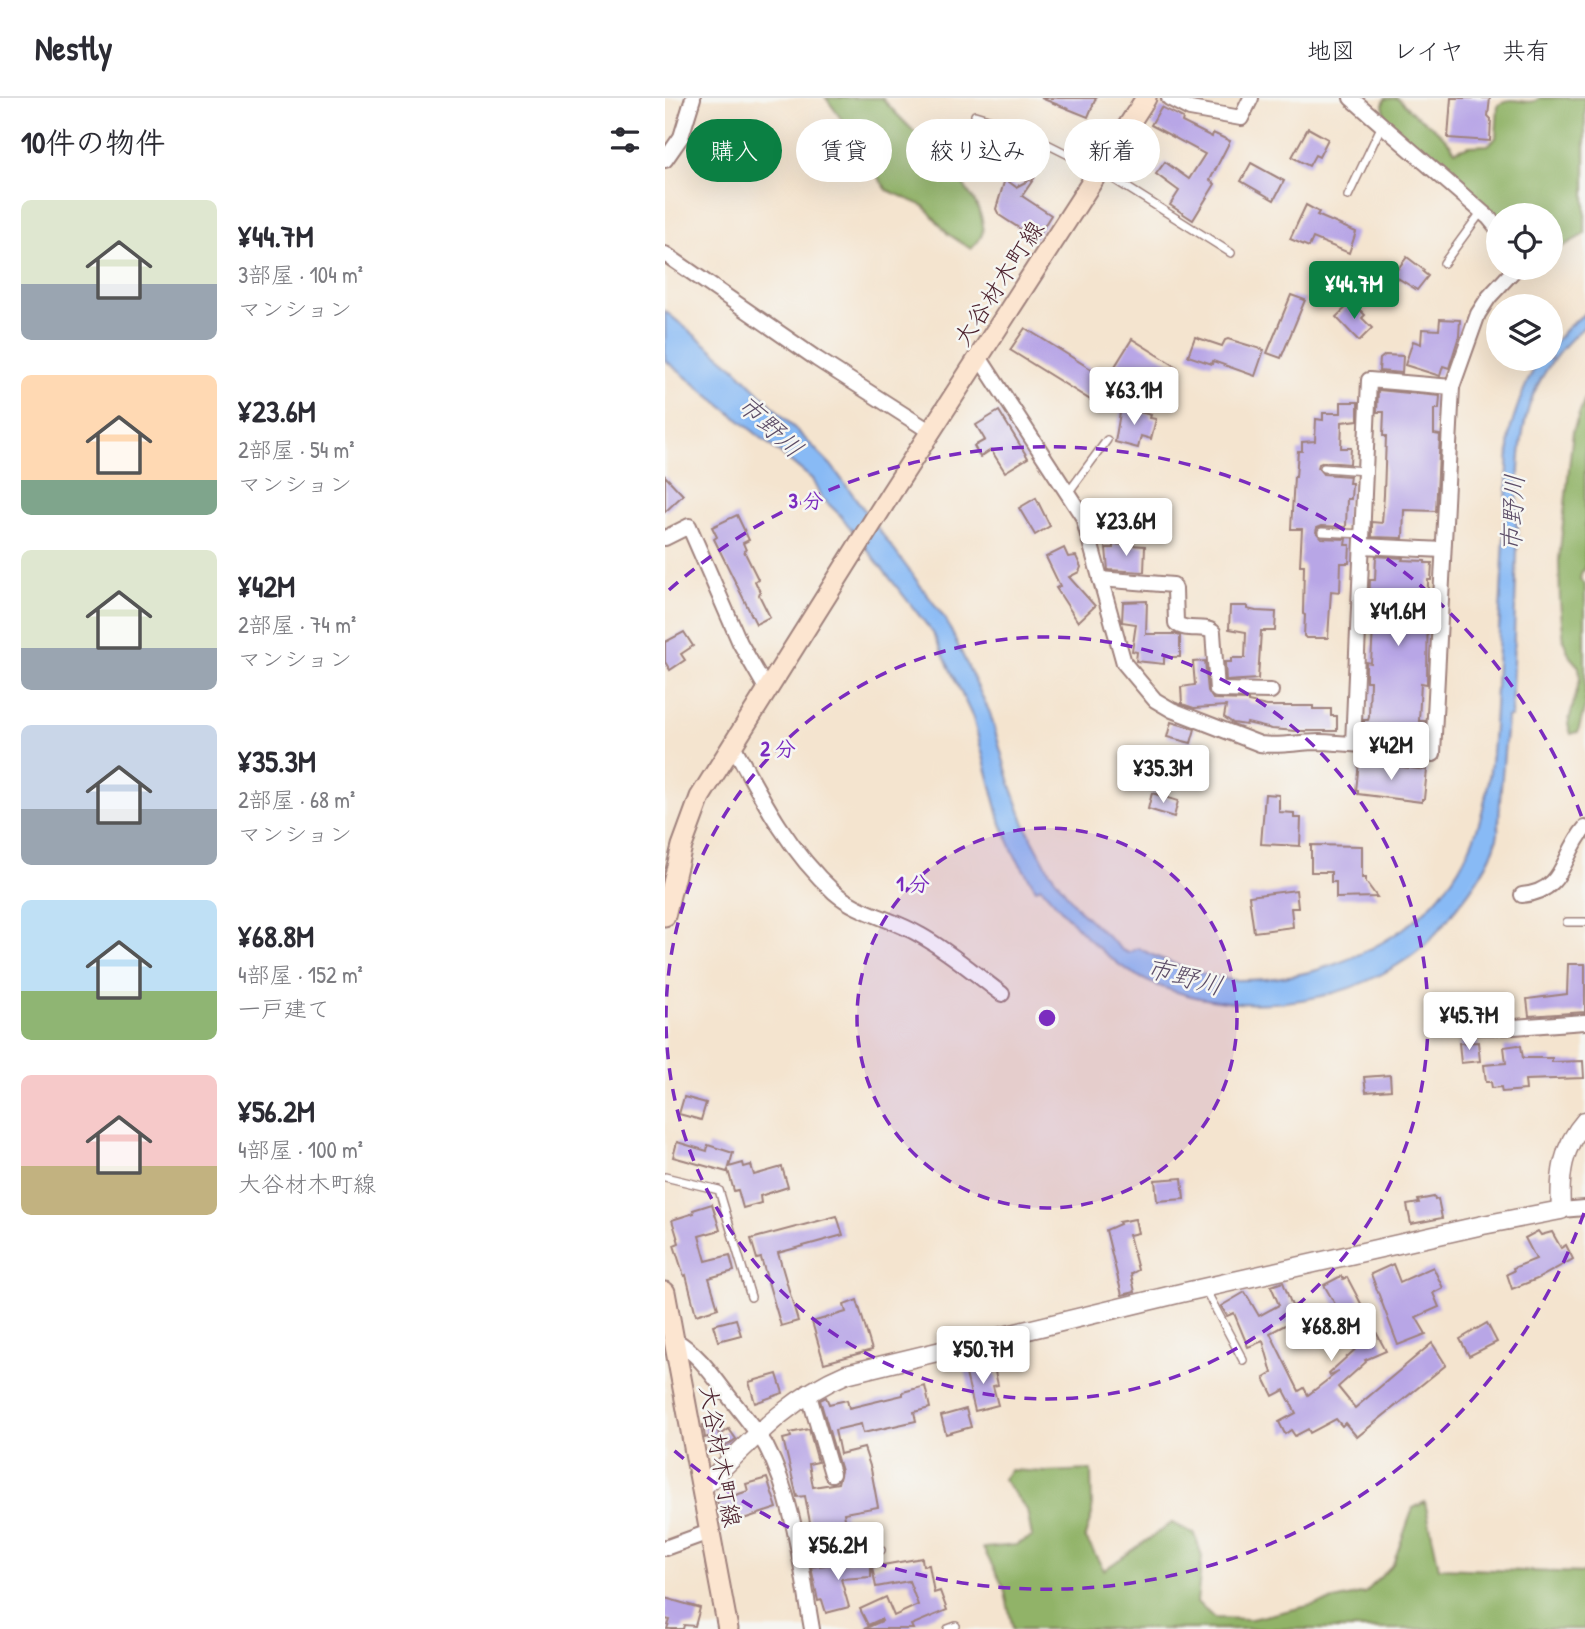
<!DOCTYPE html>
<html lang="ja">
<head>
<meta charset="utf-8">
<style>
	:root { --surface:#fff; --page:#f7f7f7; --text:#2b2b33; --muted:#7c7c81; --line:#e1e1e2; --accent:#0b8043 }
	body { margin:0; font-family:"Patrick Hand","Klee One",sans-serif; background:var(--page); color:var(--text); height:100vh; display:flex; flex-direction:column; font-size:26px; white-space:nowrap }
	* { box-sizing:border-box; margin:0 }
	p { font-size:23px; color:var(--muted) }
	.icon { flex:none; width:38px; height:38px; fill:none; stroke:currentColor; stroke-width:2; stroke-linecap:round; stroke-linejoin:round }
	.map { position:relative; flex:1; overflow:hidden }
	.side { display:flex; flex-direction:column; background:var(--surface); width:665px }
	.side>* { flex:none }
	.top-card { position:absolute; left:21px; top:21px; width:665px; height:63px; display:flex; gap:14px }
	.tools { position:absolute; left:821px; top:105px; display:grid; gap:14px }
	.tools a { display:grid; place-items:center; width:77px; height:77px; border-radius:50%; background:var(--surface); box-shadow:0 7px 28px #0002; font-size:35px }
	.price { position:absolute; translate:-50% -60px; padding:0 16px; border-radius:7px; background:#fff; color:#222; font-size:23px; line-height:46px; filter:drop-shadow(0 2px 4px #0008) }
	.price::after { content:''; position:absolute; left:50%; top:42px; width:21px; height:16px; margin-left:-10px; background:inherit; clip-path:polygon(0 0,100% 0,50% 100%) }
	.price.on { background:var(--accent); color:#fff }
	ul { padding:0; list-style:none }
	li { display:flex; align-items:center; gap:21px; height:175px; padding:0 21px }
	li span { display:grid; place-items:center; flex:none; width:196px; height:140px; border-radius:10px; color:#555 }
	li>.icon { margin-inline-start:auto }
	span .icon { width:84px; height:84px; fill:#fffc; stroke-width:1 }
	li b { font-size:30px }
	h2 { display:flex; justify-content:space-between; align-items:center; height:84px; padding:0 21px; font-size:30px }
	.tag { padding:0 24px; border-radius:32px; background:var(--surface); box-shadow:0 7px 28px #0002; font-size:24px; line-height:63px }
	.tag.on { background:var(--accent); color:#fff }
	header { display:flex; align-items:center; gap:42px; box-sizing:border-box; height:98px; padding:0 35px; background:var(--surface); border-bottom:2px solid var(--line) }
	header strong { font-size:33px }
	nav { display:flex; gap:38px; margin-inline-start:auto; font-size:24px }
	main { display:flex; flex:1; min-height:0 }
	.map>svg:first-child { display:block }
	.forest { fill:#91b367; stroke:#6e6949; stroke-width:2 }
	.water { fill:#88baf5; stroke:#696c90; stroke-width:2 }
	.building { fill:#b8a6e6 }
	.lines { fill:none; stroke-linecap:round; stroke-linejoin:round }
	.service-casing { stroke:#9f827d; stroke-width:10 }
	.minor-casing { stroke:#9f827d; stroke-width:18 }
	.tertiary-casing { stroke:#9f827d; stroke-width:21 }
	.secondary-casing { stroke:#9f827d; stroke-width:23 }
	.service { stroke:#fff; stroke-width:7 }
	.minor { stroke:#fff; stroke-width:14 }
	.tertiary { stroke:#fff; stroke-width:18 }
	.secondary { stroke:#fce5d0; stroke-width:19 }
	.ring { fill:none; stroke:#7b2cbf; stroke-width:3.5; stroke-dasharray:12 9 }
	.labels { text-anchor:middle; dominant-baseline:central; stroke-width:5; stroke-linejoin:round; paint-order:stroke }
	.street-label { font-size:24px; fill:#4a1f2b; stroke:#f6f6f2 }
	.water-label { font-size:26px; font-style:italic; fill:#5d4e68; stroke:#f6f6f2 }
	.centre { fill:#7b2cbf; stroke:#f6f6f2; stroke-width:3.5 }
	.ring-label { font-size:21px; text-anchor:middle; font-weight:bold; fill:#7b2cbf; stroke:#f6f6f2; stroke-width:5; stroke-linejoin:round; paint-order:stroke }
</style>
</head>
<body>
<header>
<strong>Nestly</strong>
<nav><a>地図</a><a>レイヤ</a><a>共有</a></nav>
</header>
<main>
<section class="side">
<h2>10件の物件<svg class="icon" aria-label="filters" viewBox="0 0 24 24"><path d="M4 7h16M4 17h16"/><circle cx="9" cy="7" r="2"/><circle cx="15" cy="17" r="2"/></svg></h2>
<ul>
<li><span style="background:linear-gradient(#dfe7d0 60%,#9aa5b1 0)"><svg class="icon" aria-label="home" viewBox="0 0 24 24"><path d="M3 11l9-7 9 7M6 9v11h12V9"/></svg></span><div><b>¥44.7M</b><p>3部屋 · 104 m²</p><p>マンション</p></div></li>
<li><span style="background:linear-gradient(#ffd9b3 75%,#7fa58c 0)"><svg class="icon" aria-label="home" viewBox="0 0 24 24"><path d="M3 11l9-7 9 7M6 9v11h12V9"/></svg></span><div><b>¥23.6M</b><p>2部屋 · 54 m²</p><p>マンション</p></div></li>
<li><span style="background:linear-gradient(#dfe7d0 70%,#9aa5b1 0)"><svg class="icon" aria-label="home" viewBox="0 0 24 24"><path d="M3 11l9-7 9 7M6 9v11h12V9"/></svg></span><div><b>¥42M</b><p>2部屋 · 74 m²</p><p>マンション</p></div></li>
<li><span style="background:linear-gradient(#c9d6e8 60%,#9aa5b1 0)"><svg class="icon" aria-label="home" viewBox="0 0 24 24"><path d="M3 11l9-7 9 7M6 9v11h12V9"/></svg></span><div><b>¥35.3M</b><p>2部屋 · 68 m²</p><p>マンション</p></div></li>
<li><span style="background:linear-gradient(#bfe0f5 65%,#8fb573 0)"><svg class="icon" aria-label="home" viewBox="0 0 24 24"><path d="M3 11l9-7 9 7M6 9v11h12V9"/></svg></span><div><b>¥68.8M</b><p>4部屋 · 152 m²</p><p>一戸建て</p></div></li>
<li><span style="background:linear-gradient(#f6c9c9 65%,#c2b280 0)"><svg class="icon" aria-label="home" viewBox="0 0 24 24"><path d="M3 11l9-7 9 7M6 9v11h12V9"/></svg></span><div><b>¥56.2M</b><p>4部屋 · 100 m²</p><p>大谷材木町線</p></div></li>
</ul>
</section>
<div class="map">
<svg width="920" height="1531" viewBox="0 0 920 1531">
	<rect width="100%" height="100%" fill="#f6f6f2"/>
	<filter id="ink" filterUnits="userSpaceOnUse"><feTurbulence type="fractalNoise" baseFrequency=".0143" numOctaves="2"/><feDisplacementMap in="SourceGraphic" scale="14" xChannelSelector="R" yChannelSelector="G"/><feConvolveMatrix kernelMatrix="1 2 1 2 8 2 1 2 1" color-interpolation-filters="sRGB"/></filter>
	<filter id="wash" filterUnits="userSpaceOnUse"><feTurbulence type="fractalNoise" baseFrequency=".00686" numOctaves="4" result="noise"/><feDisplacementMap in="SourceGraphic" scale="28" xChannelSelector="R" yChannelSelector="G"/><feGaussianBlur stdDeviation="1.57" result="paint"/><feColorMatrix in="noise" values="0 0 0 0 0 0 0 0 0 0 0 0 0 0 0 0 0 1.4 0 .05"/><feComposite in="paint" operator="in"/></filter>
	<g filter="url(#wash)">
		<rect width="100%" height="100%" fill="#f4e4cf"/>
		<g class="forest">
			<path d="M161,0H217C243,32 315,88 318,128C319,138 312,145 306,151L283,136L259,108L222,92L205,68L194,45Z"/>
			<path d="M732,0C738,4 743,11 749,16C764,26 779,36 790,53L804,48L823,47L831,40L833,7C835,6 843,3 845,2C856,1 865,8 875,0H920V136L886,155V117H833V122L813,101L722,26L718,7L720,1Z"/>
			<path d="M920,300V472L917,473L915,481L920,486V608L913,634L906,636L903,626L915,581L914,569L905,559L899,544L895,504L894,462L908,333Z"/>
			<path d="M345,1372L380,1374L426,1372L427,1416L420,1439L439,1472L507,1425L530,1436L537,1459L532,1504L549,1520L586,1521L700,1495L728,1466L748,1410L760,1404L774,1470L920,1475V1531H348L339,1490L318,1450L351,1447L367,1439L362,1412L338,1381Z"/>
		</g>
		<path class="water" d="M0,213L70,270L166,367L281,522L325,615L345,685L361,729L384,772L414,812L457,852L463,855L473,850C498,863 547,882 574,882C605,882 640,877 668,867C732,844 784,804 809,739C831,683 829,610 833,550C837,478 841,405 845,333C852,307 861,283 875,261H886V248L902,230L920,215V228C850,289 856,343 851,428H853L846,619H842C840,647 837,675 835,703C834,715 835,729 832,740C828,761 806,793 792,809C779,826 764,846 745,859C670,911 566,920 482,883C439,863 407,824 376,789L371,791L350,758L336,726L308,620L268,535L175,417L156,399L147,381L0,262Z"/>
		<g id="blocks">
			<g class="building">
				<path d="M376,0H431L423,19Z"/>
				<path d="M786,0H825L823,18L826,21L825,43L783,40Z"/>
				<path d="M496,9L518,20L517,24L547,39L548,35L565,43L545,82L550,86L528,122L505,107L514,93L491,76L500,64L524,81L540,56L486,27Z"/>
				<path d="M643,30L663,41L654,59L650,57L644,68L627,59Z"/>
				<path d="M326,34L351,41L347,57L322,51Z"/>
				<path d="M586,65L619,83L609,102L576,83Z"/>
				<path d="M370,79L357,98L386,117L371,141L334,117L331,111L340,81L351,89Z"/>
				<path d="M641,107L654,114L652,117L691,134L684,155L648,140L644,149L625,141Z"/>
				<path d="M742,159L759,172L758,174L763,178L752,192L728,177Z"/>
				<path d="M626,197L640,202L616,260L602,255Z"/>
				<path d="M687,204L700,217L697,220L707,230L694,243L671,219Z"/>
				<path d="M775,221L795,222L794,238L784,270L778,268L775,278L740,267L748,243L756,246L757,231L774,232Z"/>
				<path d="M360,230L442,281L467,241L512,269L498,292L465,271L440,311L345,252Z"/>
				<path d="M530,239L557,248L560,242L563,241L599,252L590,278L548,263L547,266L523,258Z"/>
				<path d="M720,257L738,258L737,275L714,273L715,261Z"/>
				<path d="M713,292L775,298L774,311H769V336L775,337L771,413L739,412L738,440L707,439V424L717,425L719,397L721,338H718L719,314H712Z"/>
				<path d="M676,304H693V322L677,324L676,350H686L685,366L659,364L654,366L653,370L658,376L685,378L684,385H687L686,401H682L681,429L657,428L652,430L651,434L656,440L681,441L680,447H685L684,465H676L675,494L666,493L663,540H641L639,538L640,517L638,516L639,467H635L637,431H626L629,379H631L633,353H637V344L650,343L651,321L658,322V315H676Z"/>
				<path d="M456,309L486,317L485,320L491,321L486,341L476,338L473,350L450,344Z"/>
				<path d="M334,313L363,360L340,374L326,352L315,359L309,348L320,342L311,327Z"/>
				<path d="M0,378L18,397L0,414Z"/>
				<path d="M371,400L385,428L370,437L354,410Z"/>
				<path d="M72,417L84,442L78,445L81,452L79,453L93,481L90,483L95,494L94,497L105,519L91,526L49,441L52,439L47,429Z"/>
				<path d="M448,446L480,448L479,474L443,472L441,450H448Z"/>
				<path d="M399,450L403,459L411,458L416,469L414,474L404,479L430,508L413,524L391,490L395,488L381,459Z"/>
				<path d="M711,458L738,460L737,462L760,463V465H767L766,482H763L762,586L756,585L754,623H760L758,641L749,640V642L699,637V622H703L704,619L705,583H701V564L706,565L708,530H703L705,482H710Z"/>
				<path d="M482,503L481,536H510L515,538V559H499V566L471,563L472,554L467,553L471,526L457,524L458,504Z"/>
				<path d="M565,508H582V511L591,513L611,514L610,533H596L593,581L561,583L560,564H566V560H580L581,534L564,531Z"/>
				<path d="M19,534L28,548L16,556L20,562L5,572L0,564V544Z"/>
				<path d="M540,563L543,593L548,601L583,602V604L602,608H648V611H666V618H672V633H631L607,631L582,625L581,627L568,625L559,619L561,608L529,610L517,606L516,589L530,587L528,564Z"/>
				<path d="M506,624L530,631L526,645L502,639Z"/>
				<path d="M694,664L762,672L759,701H757V704L693,696V693H691Z"/>
				<path d="M487,695L513,703L509,719L483,711Z"/>
				<path d="M600,696L614,697V714L629,715V720H636L635,748L596,746Z"/>
				<path d="M646,747L697,748V780H701V784L712,799L671,800V784H666V774H646Z"/>
				<path d="M631,792L633,810H626L628,829L589,834L584,798Z"/>
				<path d="M903,866H920V914L864,918L862,901L902,896Z"/>
				<path d="M813,944L815,963L796,965L794,945Z"/>
				<path d="M853,947L856,948L858,960H887V964L918,963L919,980L860,982L861,992L837,994L836,989L827,990L826,984H821L819,967L841,965L839,949Z"/>
				<path d="M725,977L726,992L701,994L699,979Z"/>
				<path d="M19,999L41,1005L36,1022L14,1016Z"/>
				<path d="M12,1044L42,1053L43,1047L68,1055L64,1069L78,1065L79,1069L86,1067L89,1077L117,1069L123,1089L95,1098L96,1105L78,1110L73,1092L69,1093L63,1072L62,1074L8,1059Z"/>
				<path d="M517,1080L519,1101L492,1103L490,1082Z"/>
				<path d="M769,1099L770,1102L773,1101L777,1120L746,1126L742,1107L754,1105L753,1102Z"/>
				<path d="M47,1106L55,1132L34,1138L41,1163L65,1157L69,1173L44,1180L53,1210L31,1217L21,1177L19,1178L9,1147L14,1145L7,1122L29,1115L28,1112Z"/>
				<path d="M172,1118L178,1137L113,1155L133,1223L116,1228L96,1160L92,1161L86,1141Z"/>
				<path d="M470,1121L473,1135L464,1137L473,1172L466,1176L470,1194L457,1197L441,1132L455,1126L454,1124Z"/>
				<path d="M873,1133L876,1137L887,1134L896,1150L901,1147L908,1161L872,1181L847,1191L842,1176L849,1173L848,1170L871,1161L860,1140Z"/>
				<path d="M728,1166L735,1184L768,1169L778,1190L768,1195L774,1209L751,1219L761,1236L733,1247L706,1176Z"/>
				<path d="M676,1178L678,1181L682,1179L721,1253L700,1262L701,1264L673,1289L690,1310L767,1245L781,1267L692,1339L680,1325L677,1328L671,1321L645,1335L643,1331L630,1338L626,1332L620,1336L614,1324L631,1315L619,1292L608,1298L599,1280L607,1275L598,1243L583,1249L569,1215L562,1218L556,1208L580,1194L594,1218L614,1207L606,1188L618,1184L627,1208L631,1207L637,1218L605,1235L634,1293L639,1290L643,1297L674,1273L665,1277L664,1275L694,1248L659,1187Z"/>
				<path d="M192,1202L207,1252L159,1265L147,1224L181,1214L179,1207Z"/>
				<path d="M71,1221L76,1237L53,1243L48,1227Z"/>
				<path d="M822,1225L832,1244L804,1258L795,1241Z"/>
				<path d="M328,1265L333,1287L328,1288L333,1307L310,1313L300,1272Z"/>
				<path d="M112,1276L118,1295L90,1305L84,1284Z"/>
				<path d="M260,1288L265,1310L249,1314L251,1323L198,1335L196,1326L170,1332L175,1356L199,1350L206,1371L213,1409L179,1415L185,1451L151,1456L140,1398L132,1399L118,1341L126,1339L125,1335L144,1331L153,1364L144,1366L148,1389L173,1385L176,1373L155,1302L161,1299L164,1306L182,1302L184,1310L238,1297V1294Z"/>
				<path d="M301,1311L306,1329L281,1336L276,1318Z"/>
				<path d="M51,1324L54,1338L64,1331L71,1341L57,1351L58,1354L55,1357L43,1339L40,1340L38,1327Z"/>
				<path d="M102,1380L112,1410L60,1427L52,1403L83,1393L81,1386Z"/>
				<path d="M257,1460L258,1468L264,1467L269,1495L275,1493L282,1512L246,1527L248,1531H199L217,1523L216,1521L203,1527L195,1511L221,1499L229,1518L253,1507L244,1483L211,1489L207,1469Z"/>
				<path d="M206,1461V1479L176,1481L184,1509L161,1515L157,1502L153,1503L146,1469Z"/>
				<path d="M0,1500L35,1510L30,1528L19,1527L18,1531H2L5,1522L0,1521Z"/>
			</g>
		</g>
	</g>
	<g filter="url(#ink)">
		<use href="#blocks" fill-opacity="0" stroke="#9f827d" stroke-width="2"/>
		<g class="lines">
			<defs>
				<g id="service">
					<path d="M310,17L346,28L436,73L566,155"/>
					<path d="M683,98L717,27"/>
					<path d="M779,165L817,113"/>
					<path d="M659,370L700,373"/>
					<path d="M403,395L442,342"/>
					<path d="M657,434L698,436"/>
					<path d="M902,824H920"/>
					<path d="M0,1079L54,1092L86,1199"/>
					<path d="M540,1191L578,1262"/>
					<path d="M136,1465L216,1452"/>
					<path d="M283,1531L291,1528"/>
				</g>
				<g id="minor">
					<path d="M504,0L525,11L576,20L586,0"/>
					<path d="M686,0L824,120L833,131"/>
					<path d="M0,62L16,39L28,0"/>
					<path d="M0,156L152,261L266,334"/>
					<path d="M314,259L418,419L459,565L490,602L507,612L595,646C615,649 634,644 654,644C692,645 730,651 768,656L787,289L813,216L824,199L851,170"/>
					<path d="M0,440L24,428L75,545L102,592"/>
					<path d="M697,448L778,452"/>
					<path d="M435,481L508,487L510,491L511,525C522,535 538,526 548,534L552,592L606,593"/>
					<path d="M67,645C96,699 123,752 169,794C194,816 227,820 255,837C284,853 310,876 337,896"/>
					<path d="M688,646L704,282L787,289"/>
					<path d="M857,797C901,793 896,758 920,730"/>
					<path d="M797,929H849L920,924"/>
					<path d="M896,1112L920,1110"/>
					<path d="M10,1242C33,1256 46,1275 62,1296C75,1313 90,1330 101,1348C130,1403 136,1470 147,1531"/>
					<path d="M143,1294L167,1376"/>
					<path d="M0,1450L44,1434"/>
				</g>
				<path id="tertiary" d="M37,1390C81,1348 123,1300 181,1276L516,1195L818,1127L896,1112C894,1078 897,1049 920,1023"/>
				<g id="secondary">
					<path d="M0,818L17,748L35,699L226,395L481,0"/>
					<path d="M0,1194L63,1531"/>
				</g>
			</defs>
			<use href="#service" class="service-casing"/>
			<use href="#minor" class="minor-casing"/>
			<use href="#tertiary" class="tertiary-casing"/>
			<use href="#secondary" class="secondary-casing"/>
			<use href="#service" class="service"/>
			<use href="#minor" class="minor"/>
			<use href="#tertiary" class="tertiary"/>
			<use href="#secondary" class="secondary"/>
		</g>
	</g>
	<circle cx="382" cy="920" r="190" fill="#7b2cbf" fill-opacity=".12"/>
	<g class="ring">
		<circle cx="382" cy="920" r="190"/>
		<circle cx="382" cy="920" r="381"/>
		<path d="M919 1115A571 571 0 0 1 4 1348M4 492A571 571 0 0 1 919 725"/>
	</g>
	<g class="labels">
		<g class="street-label">
			<text transform="translate(333 185) rotate(-57)">大谷材木町線</text>
			<text transform="translate(56 1358) rotate(80)">大谷材木町線</text>
		</g>
		<g class="water-label">
			<text transform="translate(106 328) rotate(43)">市野川</text>
			<text transform="translate(847 415) rotate(-87)">市野川</text>
			<text transform="translate(520 878) rotate(15)">市野川</text>
		</g>
	</g>
	<circle cx="382" cy="920" r="10" class="centre"/>
	<g class="ring-label">
		<text x="141" y="410">3 分</text>
		<text x="113" y="658">2 分</text>
		<text x="248" y="793">1 分</text>
	</g>
</svg>
<div class="tools">
<a><svg class="icon" aria-label="locate" viewBox="0 0 24 24"><circle cx="12" cy="12" r="6"/><path d="M12 2v4M12 18v4M2 12h4M18 12h4"/></svg></a>
<a><svg class="icon" aria-label="layers" viewBox="0 0 24 24"><path d="M12 4l9 5-9 5-9-5zM3 14l9 5 9-5"/></svg></a>
</div>
<b class="price on" style="left:689px;top:223px">¥44.7M</b>
<b class="price" style="left:469px;top:329px">¥63.1M</b>
<b class="price" style="left:461px;top:460px">¥23.6M</b>
<b class="price" style="left:733px;top:550px">¥41.6M</b>
<b class="price" style="left:726px;top:684px">¥42M</b>
<b class="price" style="left:498px;top:707px">¥35.3M</b>
<b class="price" style="left:804px;top:954px">¥45.7M</b>
<b class="price" style="left:666px;top:1265px">¥68.8M</b>
<b class="price" style="left:318px;top:1288px">¥50.7M</b>
<b class="price" style="left:173px;top:1484px">¥56.2M</b>
<div class="top-card">
<a class="tag on">購入</a>
<a class="tag">賃貸</a>
<a class="tag">絞り込み</a>
<a class="tag">新着</a>
</div>
</div>
</main>
</body>
</html>
